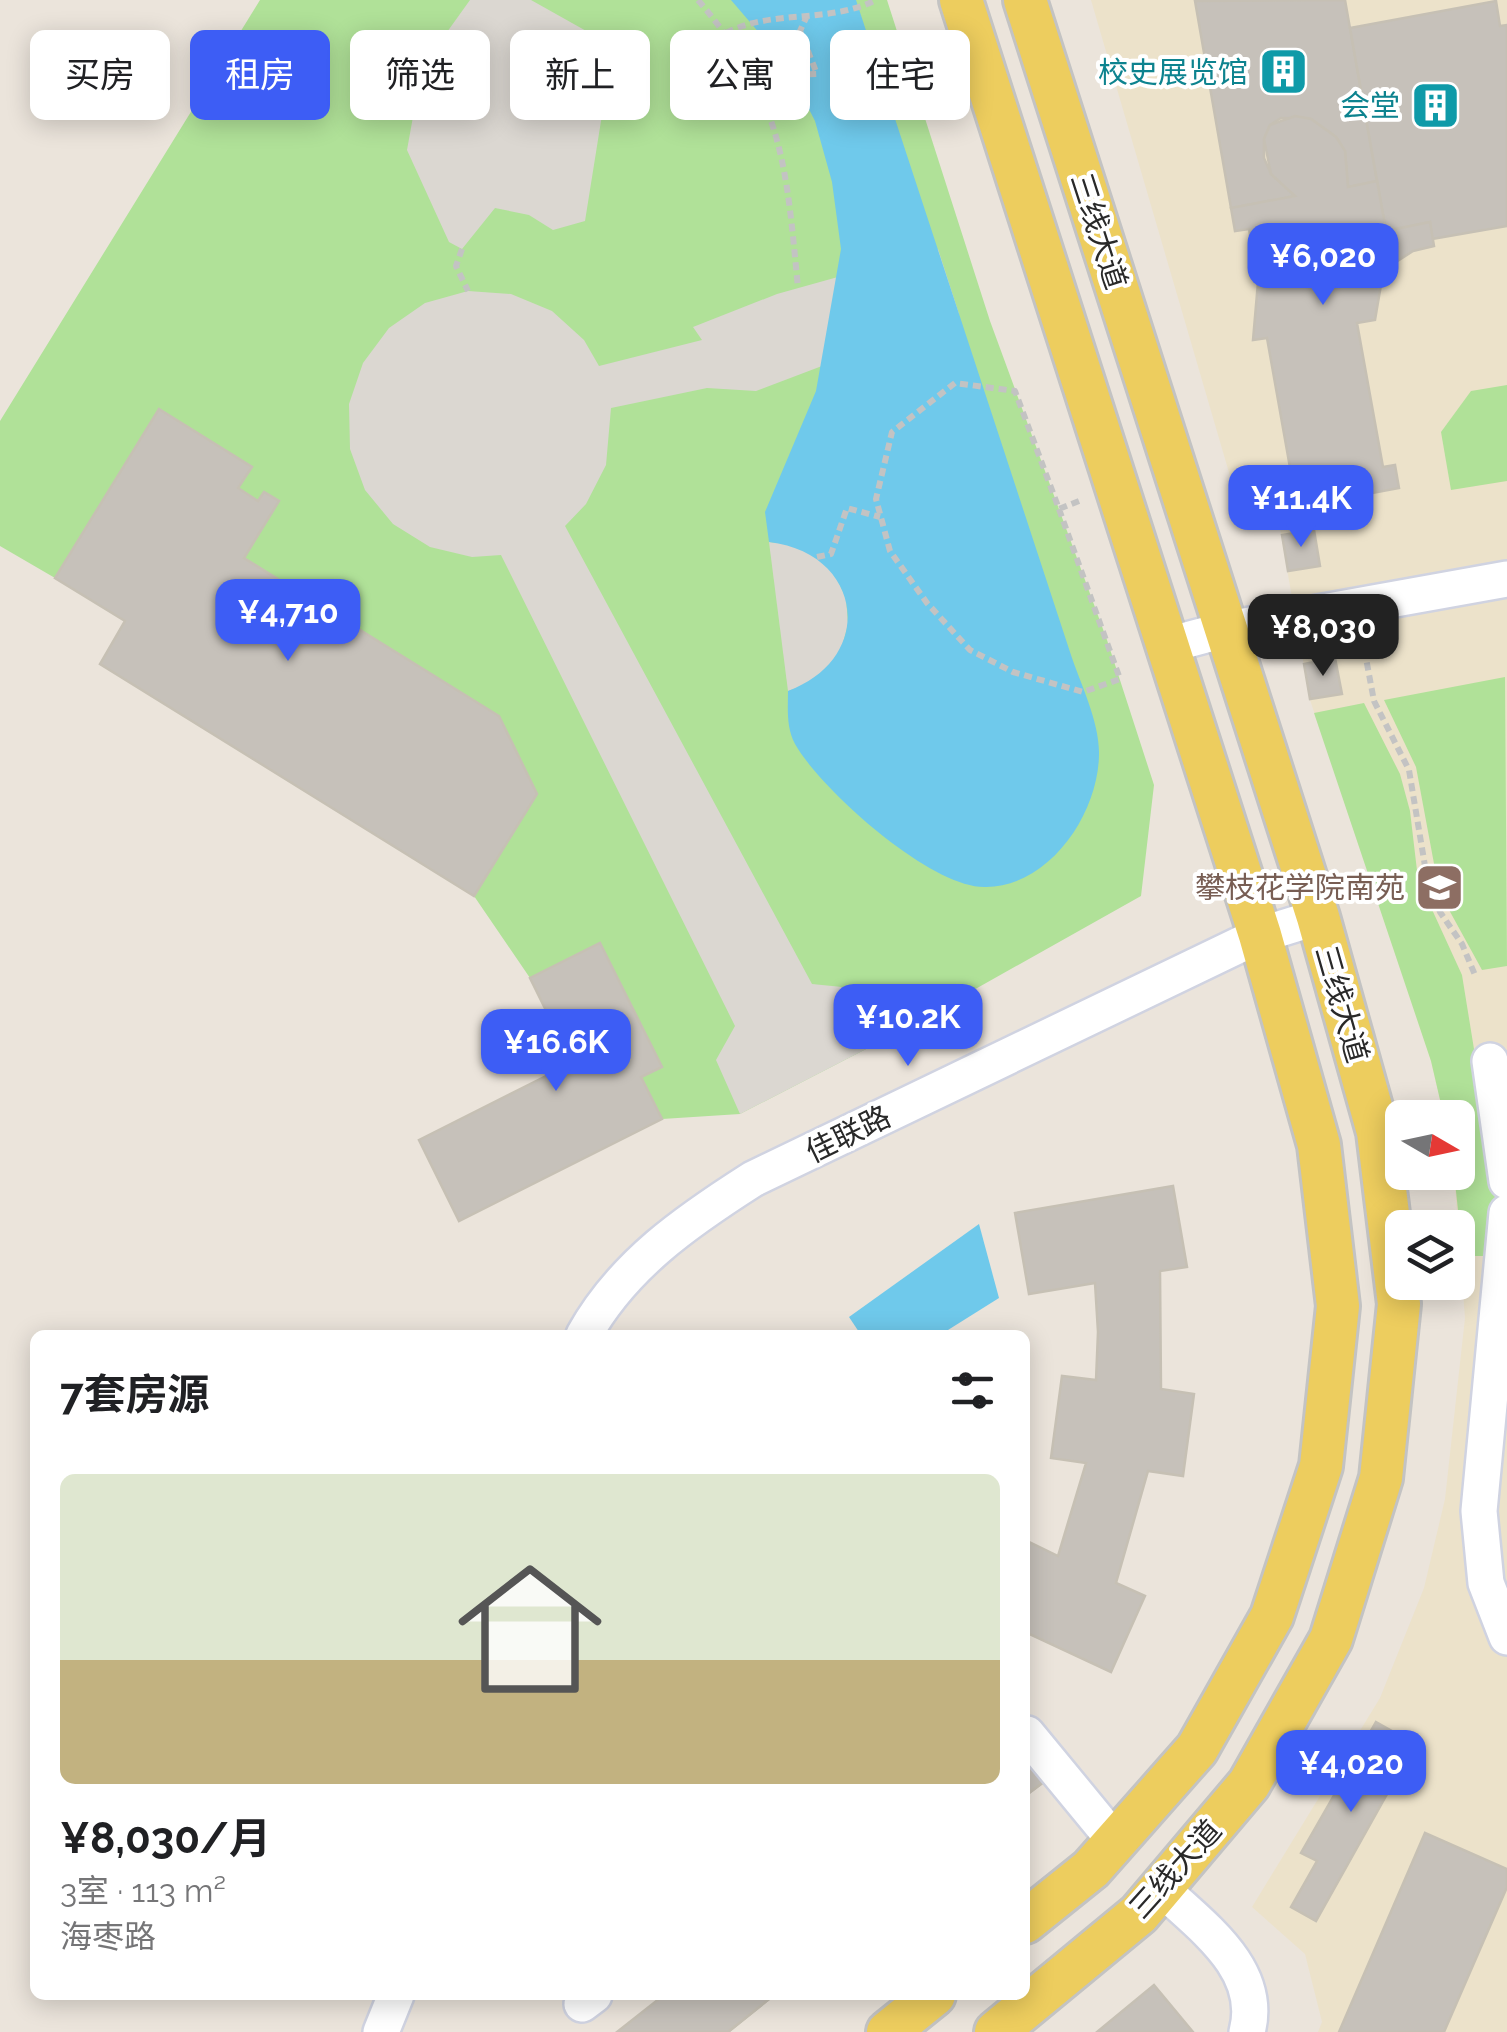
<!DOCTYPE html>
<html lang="zh">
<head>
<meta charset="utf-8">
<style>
	:root { --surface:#fff; --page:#f6f6f6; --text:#202124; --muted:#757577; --line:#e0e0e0; --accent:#3d5df5 }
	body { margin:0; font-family:Raleway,"Noto Sans SC",sans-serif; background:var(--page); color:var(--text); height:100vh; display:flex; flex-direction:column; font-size:38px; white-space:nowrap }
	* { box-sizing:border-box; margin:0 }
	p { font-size:32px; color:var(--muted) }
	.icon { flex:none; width:55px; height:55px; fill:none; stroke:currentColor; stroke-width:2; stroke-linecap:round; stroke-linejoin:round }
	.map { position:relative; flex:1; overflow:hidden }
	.sheet { position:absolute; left:30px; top:1330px; width:1000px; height:670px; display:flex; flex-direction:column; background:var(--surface); border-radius:15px; box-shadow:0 5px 25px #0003 }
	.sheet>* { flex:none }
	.hud { position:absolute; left:30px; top:30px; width:1000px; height:90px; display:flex; gap:20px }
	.needle { width:65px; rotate:99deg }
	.buttons { position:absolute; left:1385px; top:1100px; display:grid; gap:20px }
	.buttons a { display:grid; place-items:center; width:90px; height:90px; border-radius:15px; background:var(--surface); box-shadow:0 5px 25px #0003; font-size:50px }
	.price { position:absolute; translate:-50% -85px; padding:0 22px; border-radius:20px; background:var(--accent); color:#fff; font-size:32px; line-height:65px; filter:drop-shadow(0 2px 5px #0008) }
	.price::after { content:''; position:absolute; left:50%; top:60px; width:30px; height:22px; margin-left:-15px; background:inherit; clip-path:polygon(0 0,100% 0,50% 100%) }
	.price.selected { background:#222; color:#fff }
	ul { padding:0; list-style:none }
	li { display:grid; align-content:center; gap:20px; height:530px; padding:0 30px }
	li+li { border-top:2px solid var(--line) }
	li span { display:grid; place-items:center; height:310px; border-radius:15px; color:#555 }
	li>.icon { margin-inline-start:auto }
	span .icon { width:180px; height:180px; fill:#fffc; stroke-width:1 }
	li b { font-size:42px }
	h2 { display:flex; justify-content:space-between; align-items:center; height:120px; padding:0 30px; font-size:42px }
	.tag { padding:0 35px; border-radius:15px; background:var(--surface); box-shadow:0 5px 25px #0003; font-size:35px; line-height:90px }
	.tag.selected { background:var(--accent); color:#fff }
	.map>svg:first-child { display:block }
	.education { fill:#ece2ca }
	.green { fill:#b0e198 }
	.plaza { fill:#dbd7d1 }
	.water { fill:#6fc9eb }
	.building { fill:#c6c1ba; stroke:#c6c0b4; stroke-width:2.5 }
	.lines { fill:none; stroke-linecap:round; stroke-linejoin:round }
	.minor-casing { stroke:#d0d3e1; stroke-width:40 }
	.major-casing { stroke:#c3c3c3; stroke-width:48 }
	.path { stroke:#c3c3c3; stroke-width:6; stroke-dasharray:8 5; stroke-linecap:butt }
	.minor { stroke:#fff; stroke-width:35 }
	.major { stroke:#edcd5e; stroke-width:42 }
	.labels { text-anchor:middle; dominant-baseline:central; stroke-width:8; stroke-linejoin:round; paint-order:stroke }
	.culture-label { font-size:30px; fill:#0d838f; stroke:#fff; text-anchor:end }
	.street-label { font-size:30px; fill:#292929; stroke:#fff }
	.education-label { font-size:30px; fill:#785e54; stroke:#fff; text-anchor:end }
</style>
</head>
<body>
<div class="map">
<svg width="1507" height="2032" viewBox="0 0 1507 2032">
	<rect width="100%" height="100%" fill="#ebe4db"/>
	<path class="education" d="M1091,0H1507V2032H1318L1322,2022L1305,1954L1252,1907L1380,1698L1424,1588L1445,1499L1465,1318L1454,1173L1458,1172V1118L1444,1117L1431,1061L1310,700L1277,512L1242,517Z"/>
	<g class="green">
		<path d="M260,0H887L990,321L1107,640L1154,785L1141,896L899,1032L740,1114L662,1119L641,1077L661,1067L601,944L530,978L474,896L537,794L499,716L244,558L278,500L264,492L258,501L238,488L251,466L160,410L55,578L0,546V421Z"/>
		<path d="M1507,385V481L1451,490L1441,432L1471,391Z"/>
		<path d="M1505,677L1507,966L1482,970L1448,908L1435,869L1416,767L1384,700Z"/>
		<path d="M1364,703L1400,774L1410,811L1418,879L1462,975L1497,1191L1487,1256H1463L1454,1173L1458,1172V1118L1444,1117L1431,1061L1314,713Z"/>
	</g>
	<g class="plaza">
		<path d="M470,0H531L613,46L585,221L553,230L529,215L495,208L462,249L449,242L407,150L422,67Z"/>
		<path d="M938,249L959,314L756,391L707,388L611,408L606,465L586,504L565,526L812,984L872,990L899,1032L740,1114L716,1060L735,1026L501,555L472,557L430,547L393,524L365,490L350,449L349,404L363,363L389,328L425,303L468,291L511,294L552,311L584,340L599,366L702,340L693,327L777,294Z"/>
		<path d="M769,542L795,545L817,557L835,575L846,598L848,624L842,647L829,668L811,683L788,691Z"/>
	</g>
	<g class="water">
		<path d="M731,0H856L1070,652C1080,683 1100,722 1099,755C1098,814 1050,886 986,887C932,889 821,790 795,744C786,727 788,709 788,691C877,658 863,553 769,542L765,512L816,391L841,249L832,182L815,121L786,64Z"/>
		<path d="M979,1224L999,1298L940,1335H861L849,1317Z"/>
	</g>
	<g class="building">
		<path d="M1345,0L1377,181L1348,187L1345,151L1336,137L1311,119L1281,118L1270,125L1264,139V158L1271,174L1295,196L1231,208L1195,1Z"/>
		<path d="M1496,1L1500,26L1507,25V226L1432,239L1430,222L1386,231L1350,28Z"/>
		<path d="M1295,116L1311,119L1336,137L1345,151L1348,187L1377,181L1386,231L1430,222L1434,246L1413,251L1396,262L1382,279L1375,320L1357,323L1383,467L1395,465L1399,488L1297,507L1267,338L1253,340L1258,282L1249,229L1235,231L1231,208L1295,196L1271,174L1264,139L1270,125Z"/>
		<path d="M159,409L252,467L238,488L258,501L264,492L279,501L244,558L499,716L537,794L474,896L100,664L125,621L55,578Z"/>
		<path d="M1314,530L1320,566L1288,571L1282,535Z"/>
		<path d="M1335,658L1342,694L1310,699L1304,664Z"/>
		<path d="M600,943L662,1067L641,1077L662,1119L459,1221L419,1140L572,1063L530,978Z"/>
		<path d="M1173,1186L1187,1267L1160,1271L1161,1389L1194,1394L1183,1476L1148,1471L1116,1583L1145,1596L1111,1672L1025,1632V1540L1058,1556L1086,1463L1051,1458L1062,1376L1096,1380L1098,1332L1095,1283L1029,1294L1015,1213Z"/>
		<path d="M1376,1722L1415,1744L1316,1921L1291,1907L1317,1861L1301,1853Z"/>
		<path d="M1025,1755L1045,1781L1025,1796Z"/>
		<path d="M1025,1755L1045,1781L1025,1796Z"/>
		<path d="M1425,1833L1507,1869V1887L1444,2032H1339Z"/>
		<path d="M1154,1985L1193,2032H1097Z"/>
		<path d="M664,1995H774L728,2032H652L674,2015L661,1998Z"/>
		<path d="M774,1995L728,2032H617L664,1995Z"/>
	</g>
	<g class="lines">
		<defs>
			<g id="minor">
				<path d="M1168,645L1228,629L1507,579"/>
				<path d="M1490,1061L1507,1181"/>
				<path d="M1507,1213L1479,1511L1486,1583L1507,1637"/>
				<path d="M584,1335C623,1265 687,1221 753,1179L1260,935L1318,917"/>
				<path d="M1027,1734L1115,1841"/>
				<path d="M1161,1888C1201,1926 1264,1969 1247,2032"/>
				<path d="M582,2004L594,1995"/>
				<path d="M381,2032L396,1995"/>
			</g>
			<g id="major">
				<path d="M961,0L1260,935L1319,1145L1338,1306L1321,1466L1272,1616L1197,1749L1091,1869L1025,1922"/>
				<path d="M888,2032L934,1995"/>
				<path d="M996,2032L1139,1914L1249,1784L1331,1639L1381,1478L1399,1304L1378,1132L1318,917L1025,0"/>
			</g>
		</defs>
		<use href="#minor" class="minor-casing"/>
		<use href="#major" class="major-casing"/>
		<g class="path">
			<path d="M698,0C783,100 786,163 798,288"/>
			<path d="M726,33C772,9 828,24 876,0"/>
			<path d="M758,86L791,75L817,74L800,31L806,18"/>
			<path d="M462,249L456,266L468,291"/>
			<path d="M1059,509L1120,679L1083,692L1013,672L970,650L927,603L890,551L876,499L892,432L955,383L1015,391L1059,509L1079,501"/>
			<path d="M817,557L831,554L847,508L880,517"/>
			<path d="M1362,637L1374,701L1409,770L1426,872L1440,912L1462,944L1475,975"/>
			<path d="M662,1995L663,1996"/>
		</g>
		<use href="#minor" class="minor"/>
		<use href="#major" class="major"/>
	</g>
	<defs>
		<symbol id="building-square" viewBox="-11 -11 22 22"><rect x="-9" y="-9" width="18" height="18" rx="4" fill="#0f9aa8" stroke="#fff"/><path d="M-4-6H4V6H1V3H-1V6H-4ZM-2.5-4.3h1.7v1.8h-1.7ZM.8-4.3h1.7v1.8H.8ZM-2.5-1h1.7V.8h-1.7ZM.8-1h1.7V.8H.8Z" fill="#fff"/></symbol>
		<symbol id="university-square" viewBox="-11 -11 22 22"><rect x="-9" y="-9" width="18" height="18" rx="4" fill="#8d6e63" stroke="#fff"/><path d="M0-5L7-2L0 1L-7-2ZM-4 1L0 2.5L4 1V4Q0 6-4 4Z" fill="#fff"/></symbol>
	</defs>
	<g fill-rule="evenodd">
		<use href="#building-square" x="1256" y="44" width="55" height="55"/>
		<use href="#building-square" x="1408" y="78" width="55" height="55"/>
		<use href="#university-square" x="1412" y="860" width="55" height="55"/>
	</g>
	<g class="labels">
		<g class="culture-label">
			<text x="1248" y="72">校史展览馆</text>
			<text x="1400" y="105">会堂</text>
		</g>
		<g class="street-label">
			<text transform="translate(1099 231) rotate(72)">三线大道</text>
			<text transform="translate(1342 1004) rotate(74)">三线大道</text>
			<text transform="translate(848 1134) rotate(-26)">佳联路</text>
			<text transform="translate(1175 1869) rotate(-48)">三线大道</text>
		</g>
		<g class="education-label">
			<text x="1405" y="887">攀枝花学院南苑</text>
		</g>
	</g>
</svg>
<div class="buttons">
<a><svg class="needle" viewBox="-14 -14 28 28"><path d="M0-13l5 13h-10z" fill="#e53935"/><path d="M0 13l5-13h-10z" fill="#757577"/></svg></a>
<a><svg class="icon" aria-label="layers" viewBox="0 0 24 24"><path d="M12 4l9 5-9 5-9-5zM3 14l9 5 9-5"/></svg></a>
</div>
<b class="price" style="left:1323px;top:308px">¥6,020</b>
<b class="price" style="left:1301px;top:550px">¥11.4K</b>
<b class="price" style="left:288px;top:664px">¥4,710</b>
<b class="price selected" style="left:1323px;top:679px">¥8,030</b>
<b class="price" style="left:908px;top:1069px">¥10.2K</b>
<b class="price" style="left:556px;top:1094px">¥16.6K</b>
<b class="price" style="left:1351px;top:1815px">¥4,020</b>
<div class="hud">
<a class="tag">买房</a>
<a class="tag selected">租房</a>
<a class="tag">筛选</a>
<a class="tag">新上</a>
<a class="tag">公寓</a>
<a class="tag">住宅</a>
</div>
<section class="sheet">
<h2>7套房源<svg class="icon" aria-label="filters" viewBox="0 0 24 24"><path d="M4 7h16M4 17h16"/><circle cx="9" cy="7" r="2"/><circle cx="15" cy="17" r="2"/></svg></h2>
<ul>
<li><span style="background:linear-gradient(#dfe7d0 60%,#c2b280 0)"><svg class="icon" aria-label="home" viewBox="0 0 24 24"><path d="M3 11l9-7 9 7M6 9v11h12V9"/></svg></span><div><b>¥8,030/月</b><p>3室 · 113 m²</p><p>海枣路</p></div></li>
</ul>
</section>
</div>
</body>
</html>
